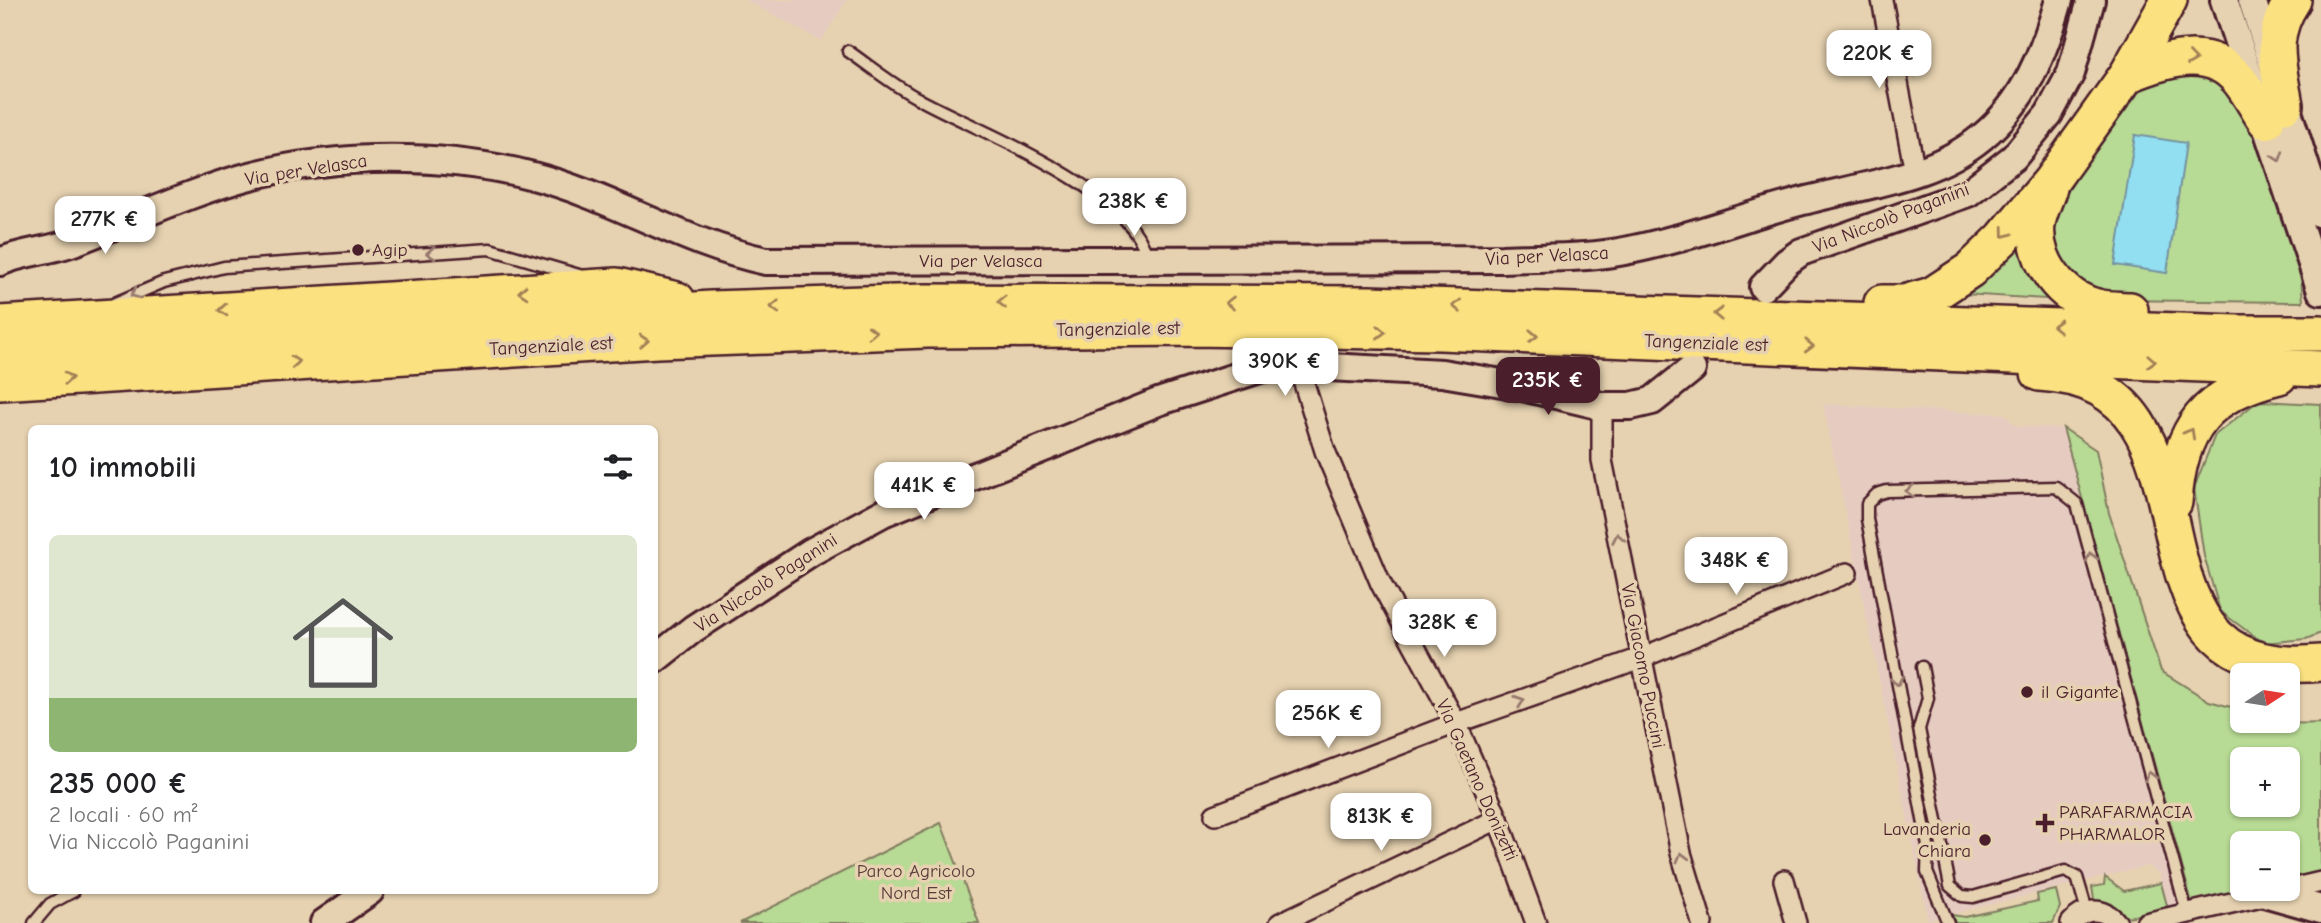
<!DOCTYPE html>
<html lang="it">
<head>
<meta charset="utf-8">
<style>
	:root { --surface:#fff; --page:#f6f6f6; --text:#202124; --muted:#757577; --line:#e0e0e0; --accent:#4a1f2b }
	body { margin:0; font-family:"Comic Neue",sans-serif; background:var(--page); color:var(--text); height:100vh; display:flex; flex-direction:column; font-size:26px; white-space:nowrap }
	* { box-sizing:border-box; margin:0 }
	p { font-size:23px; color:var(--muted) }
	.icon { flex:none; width:38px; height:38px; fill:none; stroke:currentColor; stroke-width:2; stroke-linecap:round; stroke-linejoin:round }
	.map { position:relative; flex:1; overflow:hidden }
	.side { position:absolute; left:28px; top:425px; width:630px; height:469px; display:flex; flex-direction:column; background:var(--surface); border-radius:10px; box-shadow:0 2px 5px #0004 }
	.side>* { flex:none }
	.needle { width:46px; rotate:78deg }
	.tools { position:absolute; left:2230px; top:663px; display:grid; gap:14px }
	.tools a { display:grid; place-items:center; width:70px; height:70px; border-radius:10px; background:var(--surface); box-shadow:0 2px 5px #0004; font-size:35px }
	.price { position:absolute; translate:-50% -60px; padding:0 16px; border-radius:14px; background:#fff; color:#222; font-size:23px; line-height:46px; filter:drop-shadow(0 2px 4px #0008) }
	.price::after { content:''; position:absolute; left:50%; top:42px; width:21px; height:16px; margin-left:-10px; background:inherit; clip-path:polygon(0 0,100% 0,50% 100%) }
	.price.on { background:var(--accent); color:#fff }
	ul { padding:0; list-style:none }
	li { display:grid; align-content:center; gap:14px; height:371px; padding:0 21px }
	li+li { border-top:2px solid var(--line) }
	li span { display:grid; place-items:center; height:217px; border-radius:10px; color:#555 }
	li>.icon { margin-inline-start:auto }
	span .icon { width:126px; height:126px; fill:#fffc; stroke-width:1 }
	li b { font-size:30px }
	h2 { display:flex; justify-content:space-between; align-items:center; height:84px; padding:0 21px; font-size:30px }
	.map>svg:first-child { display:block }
	.built { fill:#e6ccc0 }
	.green { fill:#b7da94; stroke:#807c60; stroke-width:2; fill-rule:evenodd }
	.water { fill:#91dff0; stroke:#7592a1; stroke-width:2 }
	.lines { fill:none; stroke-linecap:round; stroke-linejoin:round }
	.lane-casing { stroke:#4a1f2b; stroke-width:15 }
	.street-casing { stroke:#4a1f2b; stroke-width:24 }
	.secondary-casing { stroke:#4a1f2b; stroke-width:32 }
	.highway-casing { stroke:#4a1f2b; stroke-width:40 }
	.lane { stroke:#e6d2b0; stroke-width:10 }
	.street { stroke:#e6d2b0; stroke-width:19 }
	.secondary { stroke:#e6d2b0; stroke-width:26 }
	.highway { stroke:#fbe180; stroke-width:35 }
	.oneway { stroke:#a28056 }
	.oneway2 { stroke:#98786e }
	.poi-dot { fill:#4a1f2b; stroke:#e6d2b0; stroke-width:2.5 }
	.labels { text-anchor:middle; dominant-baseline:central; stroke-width:7; stroke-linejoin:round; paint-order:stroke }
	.street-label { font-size:19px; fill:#4a1f2b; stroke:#e6d2b0 }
	.poi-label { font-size:19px; fill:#4a1f2b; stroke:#e6d2b0; text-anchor:start }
	.park-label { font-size:19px; fill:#5a3b3b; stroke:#e6d2b0 }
</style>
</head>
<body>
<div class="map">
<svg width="2321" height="923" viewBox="0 0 2321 923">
	<rect width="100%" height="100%" fill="#e6d2b0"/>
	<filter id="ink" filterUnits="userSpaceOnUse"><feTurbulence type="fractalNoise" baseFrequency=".0143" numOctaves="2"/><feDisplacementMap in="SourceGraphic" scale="14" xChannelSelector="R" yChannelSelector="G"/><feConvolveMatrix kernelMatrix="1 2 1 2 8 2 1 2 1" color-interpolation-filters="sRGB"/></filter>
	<g filter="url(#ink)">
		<g class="built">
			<path d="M745,0H847L821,41Z"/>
			<path d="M1823,404L2006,414L2016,426L2063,428L2192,903L2168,909L2159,874L2148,866L1928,920Z"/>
		</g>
		<g class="green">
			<path d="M2216,74L2252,108L2299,251L2303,302L2109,300L2078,289L2049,236L2056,211L2081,170L2140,91L2161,77Z"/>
			<path d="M2020,240L2051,295L2047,299L1962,294L1998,268Z"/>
			<path d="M2258,401L2321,404V633L2306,639L2263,643L2220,611L2204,556L2194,488L2215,435Z"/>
			<path d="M2063,428L2096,450L2109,513L2161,671L2209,701L2242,710V721C2269,721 2294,725 2321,723V871L2287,879V844H2242V889H2249L2192,903ZM2242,760H2287V805H2242Z"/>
			<path d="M941,823L979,923H740Z"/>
			<path d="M2105,877L2124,891L2161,883L2168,909L2123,918L2094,899L2092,887L2104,885Z"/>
			<path d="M2056,890L2060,907L2053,923H1954L1952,915L1965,917L2038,901L2037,894Z"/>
		</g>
		<path class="water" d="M2135,135L2186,143L2167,273L2115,265Z"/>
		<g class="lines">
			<defs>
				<g id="lane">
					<path d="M848,51C871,67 894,86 919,99C978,132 1131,188 1147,257"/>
					<path d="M115,303L164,282L224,267L490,249L579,275"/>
					<path d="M1922,667L1928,698L1919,729L1950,886L1962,896L1973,897L2065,871L2077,877L2087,911"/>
					<path d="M34,923L50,904L74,891"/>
					<path d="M1948,923L1927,872L1928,846L1867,519V504L1877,494L1887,491L2056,487L2077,504L2187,913"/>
				</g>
				<g id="street">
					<path d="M1882,0L1915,172"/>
					<path d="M1302,377L1325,451L1381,584L1456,723L1498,819L1536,923"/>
					<path d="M1602,406V460L1681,853L1702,923"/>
					<path d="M1215,815L1456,723L1641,658L1847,573"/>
					<path d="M1784,880L1796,923"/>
					<path d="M1280,923L1498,819"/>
					<path d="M2071,923C2085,907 2104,907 2117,923"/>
					<path d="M2146,923L2321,882"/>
				</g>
				<g id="secondary">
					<path d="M2224,0L2321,291"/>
					<path d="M2252,0L2321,214"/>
					<path d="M0,262C24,251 52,251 76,241C132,220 192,191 250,176C338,153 445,153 533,176C614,197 681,243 766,261L1502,259C1540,257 1581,259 1619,252C1682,241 1741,217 1803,201C1863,185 1933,178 1982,137C2025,101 2044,53 2059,0"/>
					<path d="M1763,287L1787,262L1801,252L1968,193L2014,157L2049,114L2071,73L2091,0"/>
					<path d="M654,660L693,629L811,552L883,513L1158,402L1263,368L1291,365L1442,373L1514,385L1602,406H1631L1652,401L1692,369"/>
					<path d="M2268,894L2321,909"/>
					<path d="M324,923L370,891"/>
				</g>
				<g id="highway">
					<path d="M2127,75C2163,61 2208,43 2239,80C2249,92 2257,108 2266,121"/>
					<path d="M2285,105C2278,64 2268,37 2293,0"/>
					<path d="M2049,188C2045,199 2039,212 2037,224C2033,261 2062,299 2097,307C2108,310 2119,309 2130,310"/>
					<path d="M1882,303H1904L1932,295L1970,270L2003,238L2051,181L2127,75L2169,0"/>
					<path d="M0,324L617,286L677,300"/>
					<path d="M0,356L711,309L926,302L1369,304L2238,333H2321"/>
					<path d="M2039,373C2246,383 2094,686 2321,663"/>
					<path d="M0,382L657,340L927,330L1195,328L1440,332L2321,369"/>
					<path d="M2174,502C2179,428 2206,393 2279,376"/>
				</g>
			</defs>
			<use href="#lane" class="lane-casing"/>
			<use href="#street" class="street-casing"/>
			<use href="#secondary" class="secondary-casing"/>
			<use href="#highway" class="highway-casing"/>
			<use href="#lane" class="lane"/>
			<use href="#street" class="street"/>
			<use href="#secondary" class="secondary"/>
			<use href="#highway" class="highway"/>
		</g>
		<defs><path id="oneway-chevron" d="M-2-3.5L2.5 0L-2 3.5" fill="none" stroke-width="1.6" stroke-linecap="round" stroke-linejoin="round" transform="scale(1.75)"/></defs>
		<g class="oneway">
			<use href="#oneway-chevron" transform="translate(2192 59) rotate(8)"/>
			<use href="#oneway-chevron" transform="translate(2006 233) rotate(127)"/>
			<use href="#oneway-chevron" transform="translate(523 292) rotate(176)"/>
			<use href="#oneway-chevron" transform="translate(1002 302) rotate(-180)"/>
			<use href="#oneway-chevron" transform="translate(1230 303) rotate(-180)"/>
			<use href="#oneway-chevron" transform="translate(1457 306) rotate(-178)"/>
			<use href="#oneway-chevron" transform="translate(775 307) rotate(178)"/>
			<use href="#oneway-chevron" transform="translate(223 310) rotate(176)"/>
			<use href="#oneway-chevron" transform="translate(1718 314) rotate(-178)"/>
			<use href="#oneway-chevron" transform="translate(2057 326) rotate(-178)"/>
			<use href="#oneway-chevron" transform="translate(872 332) rotate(-2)"/>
			<use href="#oneway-chevron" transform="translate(1381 332) rotate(1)"/>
			<use href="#oneway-chevron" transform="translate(1533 336) rotate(2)"/>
			<use href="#oneway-chevron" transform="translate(644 341) rotate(-3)"/>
			<use href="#oneway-chevron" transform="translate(1809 346) rotate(2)"/>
			<use href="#oneway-chevron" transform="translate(2151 361) rotate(3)"/>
			<use href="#oneway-chevron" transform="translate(295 362) rotate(-4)"/>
			<use href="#oneway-chevron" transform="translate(68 378) rotate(-4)"/>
			<use href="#oneway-chevron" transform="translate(2190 433) rotate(-61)"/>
		</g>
		<g class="oneway2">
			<use href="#oneway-chevron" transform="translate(2278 157) rotate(72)"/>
			<use href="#oneway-chevron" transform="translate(431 253) rotate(176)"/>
			<use href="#oneway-chevron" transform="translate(135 294) rotate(157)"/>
			<use href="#oneway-chevron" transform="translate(1910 491) rotate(179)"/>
			<use href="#oneway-chevron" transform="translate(1618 538) rotate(-101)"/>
			<use href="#oneway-chevron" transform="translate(2091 557) rotate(-105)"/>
			<use href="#oneway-chevron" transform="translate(1897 681) rotate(79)"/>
			<use href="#oneway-chevron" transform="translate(1520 701) rotate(-19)"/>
			<use href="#oneway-chevron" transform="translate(2150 776) rotate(-105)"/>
			<use href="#oneway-chevron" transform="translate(1682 857) rotate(-105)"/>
		</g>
	</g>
	<g class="poi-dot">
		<circle cx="358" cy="250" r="7"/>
		<circle cx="2027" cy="692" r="7"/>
		<path d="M2041.5 812.5h7v7h7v7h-7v7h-7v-7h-7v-7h7z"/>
		<circle cx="1985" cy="840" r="7"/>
	</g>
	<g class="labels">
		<g class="street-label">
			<text transform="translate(306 170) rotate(-9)">Via per Velasca</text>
			<text transform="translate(1891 218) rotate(-21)">Via Niccolò Paganini</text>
			<text transform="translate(1547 256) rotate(-3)">Via per Velasca</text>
			<text x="981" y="261">Via per Velasca</text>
			<text transform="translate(1118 329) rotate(-1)">Tangenziale est</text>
			<text transform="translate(1706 343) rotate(2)">Tangenziale est</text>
			<text transform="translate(551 346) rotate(-3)">Tangenziale est</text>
			<text transform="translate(766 583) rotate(-33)">Via Niccolò Paganini</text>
			<text transform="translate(1643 666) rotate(79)">Via Giacomo Puccini</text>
			<text transform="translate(1477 780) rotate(66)">Via Gaetano Donizetti</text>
		</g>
		<g class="poi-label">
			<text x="372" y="250">Agip</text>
			<text x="2041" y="692">il Gigante</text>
			<text x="2059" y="812">PARAFARMACIA<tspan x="2059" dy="22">PHARMALOR</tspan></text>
			<text x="1971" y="829" text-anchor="end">Lavanderia<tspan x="1971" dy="22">Chiara</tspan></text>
		</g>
		<g class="park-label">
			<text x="916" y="871">Parco Agricolo<tspan x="916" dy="22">Nord Est</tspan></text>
		</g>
	</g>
</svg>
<div class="tools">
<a><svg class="needle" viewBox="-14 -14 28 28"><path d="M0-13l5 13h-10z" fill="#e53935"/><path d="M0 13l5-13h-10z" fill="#757577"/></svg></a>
<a>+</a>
<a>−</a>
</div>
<b class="price" style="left:1879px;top:90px">220K €</b>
<b class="price" style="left:1134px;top:238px">238K €</b>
<b class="price" style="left:105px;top:256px">277K €</b>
<b class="price" style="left:1285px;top:398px">390K €</b>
<b class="price on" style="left:1548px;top:417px">235K €</b>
<b class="price" style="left:924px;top:522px">441K €</b>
<b class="price" style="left:1736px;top:597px">348K €</b>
<b class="price" style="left:1444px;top:659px">328K €</b>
<b class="price" style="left:1328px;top:750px">256K €</b>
<b class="price" style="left:1381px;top:853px">813K €</b>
<section class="side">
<h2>10 immobili<svg class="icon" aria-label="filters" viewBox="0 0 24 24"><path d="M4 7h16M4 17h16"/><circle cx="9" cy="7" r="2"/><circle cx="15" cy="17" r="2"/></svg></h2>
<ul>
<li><span style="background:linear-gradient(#dfe7d0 75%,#8fb573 0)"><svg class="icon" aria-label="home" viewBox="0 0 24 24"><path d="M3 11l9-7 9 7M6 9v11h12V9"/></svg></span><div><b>235 000 €</b><p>2 locali · 60 m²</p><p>Via Niccolò Paganini</p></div></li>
</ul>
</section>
</div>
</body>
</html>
